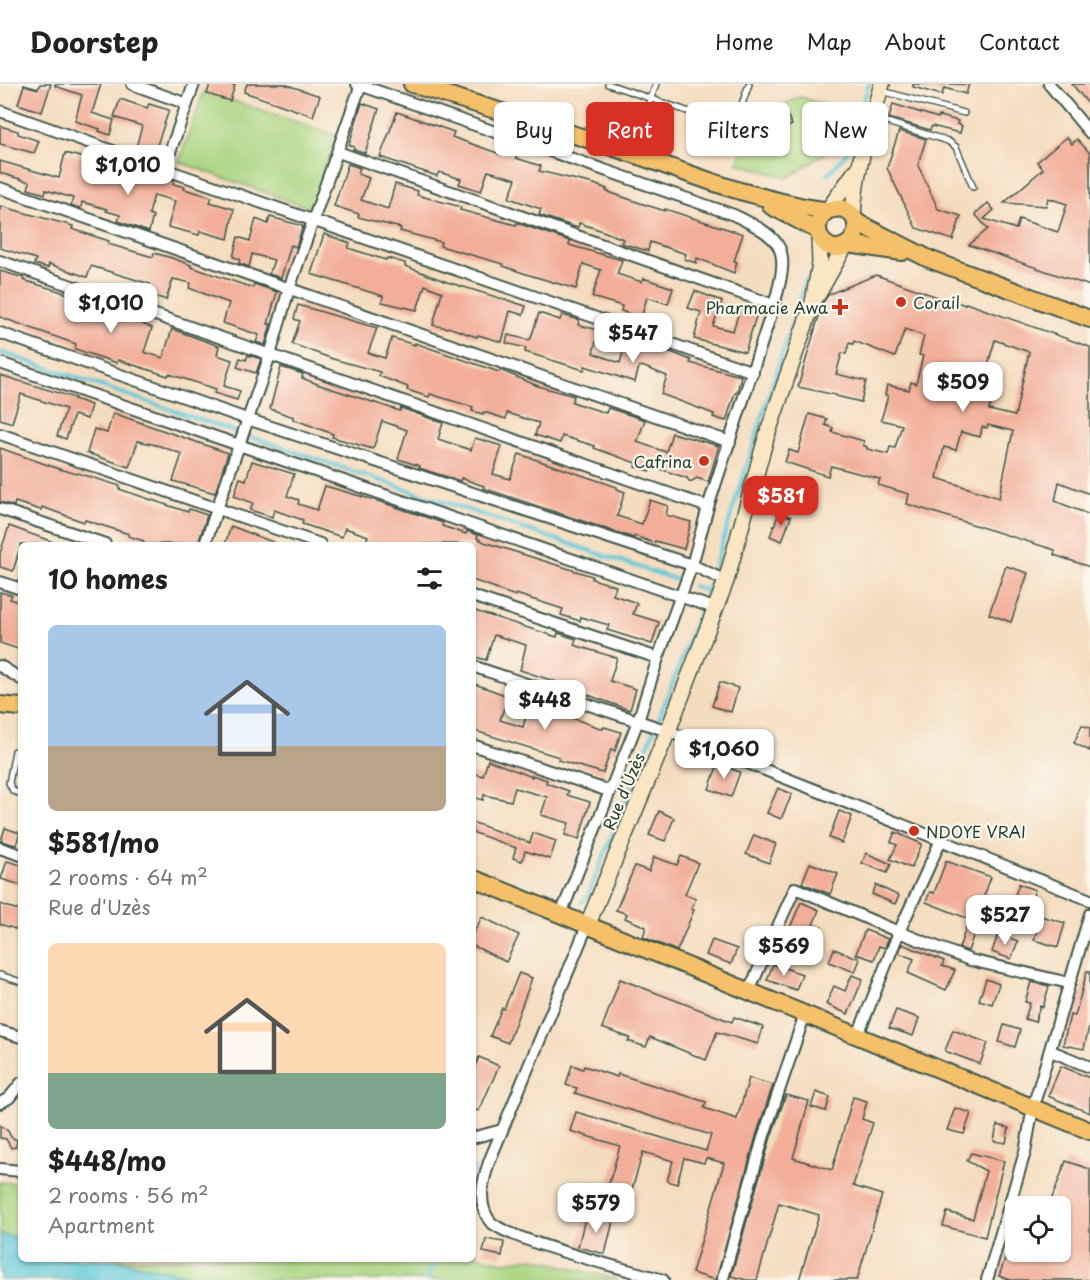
<!DOCTYPE html>
<html lang="en">
<head>
<meta charset="utf-8">
<style>
	:root { --surface:#fff; --page:#f2f2f2; --text:#222; --muted:#767676; --line:#e0e0e0; --accent:#d93025 }
	body { margin:0; font-family:"Playpen Sans",sans-serif; background:var(--page); color:var(--text); height:100vh; display:flex; flex-direction:column; font-size:22px; white-space:nowrap }
	* { box-sizing:border-box; margin:0 }
	p { font-size:20px; color:var(--muted) }
	.icon { flex:none; width:33px; height:33px; fill:none; stroke:currentColor; stroke-width:2; stroke-linecap:round; stroke-linejoin:round }
	.map { position:relative; flex:1; overflow:hidden }
	.drawer { position:absolute; left:18px; top:458px; width:458px; height:720px; display:flex; flex-direction:column; background:var(--surface); border-radius:9px; box-shadow:0 2px 4px #0004 }
	.drawer>* { flex:none }
	.guide { position:absolute; left:494px; top:18px; width:506px; height:54px; display:flex; gap:12px }
	.buttons { position:absolute; left:1005px; top:1112px; display:grid; gap:12px }
	.buttons a { display:grid; place-items:center; width:66px; height:66px; border-radius:9px; background:var(--surface); box-shadow:0 2px 4px #0004; font-size:30px }
	.price { position:absolute; translate:-50% -51px; padding:0 14px; border-radius:12px; background:#fff; color:#222; font-size:20px; line-height:39px; filter:drop-shadow(0 2px 3px #0008) }
	.price::after { content:''; position:absolute; left:50%; top:36px; width:18px; height:14px; margin-left:-9px; background:inherit; clip-path:polygon(0 0,100% 0,50% 100%) }
	.price.selected { background:var(--accent); color:#fff }
	ul { padding:0; list-style:none }
	li { display:grid; align-content:center; gap:12px; height:318px; padding:0 30px }
	li span { display:grid; place-items:center; height:186px; border-radius:9px; color:#555 }
	li>.icon { margin-inline-start:auto }
	span .icon { width:108px; height:108px; fill:#fffc; stroke-width:1 }
	li b { font-size:26px }
	h2 { display:flex; justify-content:space-between; align-items:center; height:72px; padding:0 30px; font-size:26px }
	.tag { padding:0 21px; border-radius:9px; background:var(--surface); box-shadow:0 2px 4px #0004; font-size:21px; line-height:54px }
	.tag.selected { background:var(--accent); color:#fff }
	header { display:flex; align-items:center; gap:36px; box-sizing:border-box; height:84px; padding:0 30px; background:var(--surface); border-bottom:2px solid var(--line) }
	header strong { font-size:28px }
	nav { display:flex; gap:33px; margin-inline-start:auto; font-size:21px }
	.map>svg:first-child { display:block }
	.green { fill:#a9d480; stroke:#64885a; stroke-width:1.5 }
	.water { fill:#5dc7d7; stroke:#3e8286; stroke-width:1.5 }
	.lines { fill:none; stroke-linecap:round; stroke-linejoin:round }
	.stream { stroke:#5dc7d7; stroke-width:4 }
	.building { fill:#f2ae99; fill-rule:evenodd }
	.lane-casing { stroke:#3f5549; stroke-width:8 }
	.street-casing { stroke:#3f5549; stroke-width:14 }
	.secondary-casing { stroke:#3f5549; stroke-width:18 }
	.primary-casing { stroke:#3f5549; stroke-width:20 }
	.lane { stroke:#fff; stroke-width:5 }
	.street { stroke:#fff; stroke-width:10 }
	.secondary { stroke:#fbe6c3; stroke-width:15 }
	.primary { stroke:#f4c16a; stroke-width:16 }
	.poi-dot { fill:#c8321e; stroke:#fbf7ec; stroke-width:2 }
	.labels { text-anchor:middle; dominant-baseline:central; stroke-width:4.5; stroke-linejoin:round; paint-order:stroke }
	.poi-label { font-size:16px; fill:#1f3d34; stroke:#fbf7ec; text-anchor:start }
	.street-label { font-size:16px; fill:#1f3d34; stroke:#fbf7ec }
</style>
</head>
<body>
<header>
<strong>Doorstep</strong>
<nav><a>Home</a><a>Map</a><a>About</a><a>Contact</a></nav>
</header>
<div class="map">
<svg width="1090" height="1196" viewBox="0 0 1090 1196">
	<rect width="100%" height="100%" fill="#fbf7ec"/>
	<filter id="ink" filterUnits="userSpaceOnUse"><feTurbulence type="fractalNoise" baseFrequency=".0167" numOctaves="2"/><feDisplacementMap in="SourceGraphic" scale="12" xChannelSelector="R" yChannelSelector="G"/><feConvolveMatrix kernelMatrix="1 2 1 2 8 2 1 2 1" color-interpolation-filters="sRGB"/></filter>
	<filter id="wash" filterUnits="userSpaceOnUse"><feTurbulence type="fractalNoise" baseFrequency=".008" numOctaves="4" result="noise"/><feDisplacementMap in="SourceGraphic" scale="24" xChannelSelector="R" yChannelSelector="G"/><feGaussianBlur stdDeviation="1.35" result="paint"/><feColorMatrix in="noise" values="0 0 0 0 0 0 0 0 0 0 0 0 0 0 0 0 0 1.4 0 .05"/><feComposite in="paint" operator="in"/></filter>
	<g filter="url(#wash)">
		<rect width="100%" height="100%" fill="#f4dcbe"/>
		<g class="green">
			<path d="M204,7L338,52L313,125L179,78Z"/>
			<path d="M800,13L842,26L823,71L788,94L737,79L753,33Z"/>
			<path d="M0,1098L21,1100V1154L0,1150Z"/>
			<path d="M473,1160L477,1172L504,1178L533,1174L619,1196H210L114,1175L472,1174Z"/>
		</g>
		<path class="water" d="M0,1150L21,1154V1174L114,1175L210,1196H0Z"/>
		<g class="lines">
			<g class="stream">
				<path d="M828,90L846,70L869,0"/>
				<path d="M0,268L237,348"/>
				<path d="M251,353L677,496"/>
				<path d="M693,502L707,507"/>
				<path d="M582,818L588,812L677,588L707,507L806,195"/>
				<path d="M472,1091L475,1084"/>
				<path d="M426,1196L436,1174"/>
			</g>
		</g>
		<g id="blocks">
			<g class="building">
				<path d="M40,0H51L42,28L18,20L24,1L38,5Z"/>
				<path d="M55,0H101L92,29L114,36L110,51L99,47L100,45L75,37L82,11L55,2Z"/>
				<path d="M210,0L235,1L230,17L207,10Z"/>
				<path d="M247,0H284L320,12L313,32L244,8Z"/>
				<path d="M913,0H969L966,10L944,4L942,11L913,3Z"/>
				<path d="M1072,0H1090V22Z"/>
				<path d="M120,15L147,24L149,20L169,26L153,73L135,67L142,42L114,33Z"/>
				<path d="M362,19L379,25L365,69L353,65L354,63L349,61Z"/>
				<path d="M893,20L938,34L939,32L958,37L957,40L962,42L960,49L932,42L930,46L889,34Z"/>
				<path d="M785,27L792,41L769,52L762,38Z"/>
				<path d="M397,28L454,48L452,53L472,60L503,71L504,68L516,72V74L541,82L539,87L594,100L607,105L606,107L640,119L665,127V125L743,150L734,177L737,178L734,189L697,174L696,179L684,175L686,170L650,158L648,167L621,159L623,155L600,146L579,139L578,143H575L539,131L541,125L509,114L516,95L488,87L481,107L459,100L461,95L439,88L437,92L380,73Z"/>
				<path d="M0,42L18,47V50L39,57L34,69L0,60Z"/>
				<path d="M899,47L926,55L918,81L938,125L961,132L953,156L916,144L887,84Z"/>
				<path d="M1067,53L1072,60L1077,55L1090,69V202L969,161L988,145L975,130L988,119L994,126L984,135L1016,145L1019,135L1058,148L1067,120L1048,114L1046,122L1004,119L1043,85L1037,78Z"/>
				<path d="M65,69L112,81L111,85L135,92L164,99L166,94L174,96L173,100L185,103L184,105L212,113L210,118L234,125L228,155L200,147L199,151L168,143L175,117L154,111L149,130L153,132L149,148L118,137L120,131L106,127L107,125L82,118L81,124L76,123L71,121L73,114L46,106L45,110L28,105L30,98L0,89V77L59,94Z"/>
				<path d="M348,80L360,84L358,90L369,94L361,116L388,125L395,100L418,107L417,111L461,123L460,126L516,141L517,139L570,157L569,161L622,176L617,190L642,198L643,194L673,204L668,220L647,213L641,234L621,227L622,222L592,213L601,186L583,180L576,205L526,190L503,182V180L440,162L441,158L400,147L401,144L358,133L359,130L334,122Z"/>
				<path d="M0,122L73,142L72,145L109,157L108,160L153,173L154,169L172,174L191,181V183L253,204L254,200L277,208L268,240H271L265,261L256,258L259,251L223,239L229,219L189,204L191,199L173,195L166,216L147,209L150,200L91,182L87,193L49,180L48,184L34,180L36,175L0,164Z"/>
				<path d="M270,133L303,142L296,163L291,161L281,194L269,190L274,176L252,170L249,183L239,179L240,175L233,173L238,153L250,157L256,135L268,140Z"/>
				<path d="M324,150L350,159L348,164L386,176L387,174L405,179V182L447,198L526,222L523,231L510,227L502,258L478,251L477,253L448,243L447,244L433,241L442,208L425,201L417,226L382,218L383,212L311,190Z"/>
				<path d="M0,187L24,194L23,196L88,216L87,219L133,235L134,232L144,236L143,240L152,244L144,268L163,274L172,245L219,262L217,271L232,276L224,302L240,307L237,316L214,309L216,305L169,290L168,292L118,276L117,279L75,265L76,260L0,233Z"/>
				<path d="M876,191L957,220V218L965,221L966,219L1090,263V410L1059,398L1055,417L1090,431V483L1054,471L1055,466L907,420L909,410L878,401L880,395L831,382L828,392L785,378L789,366L798,369L809,330L827,335L825,341L833,344L832,348L864,357L863,361L867,363V365L888,370L890,363L895,364L902,341L881,336L888,312L885,311L887,301L909,306L911,298L916,300L923,272L919,271L924,252L905,245L895,273L854,257L853,260L849,259L846,270L842,269L836,290L866,297L861,318L836,312V311L798,303L823,218L829,210ZM995,256L1029,268L1015,332L989,326L998,294L985,291ZM988,341L1013,347L999,414L937,394L944,363L956,366L961,348L980,353L982,343L987,344Z"/>
				<path d="M695,207L722,217L713,242L733,247L740,224L757,229L745,268L694,255L701,228L688,224Z"/>
				<path d="M298,221L377,244L368,269L385,274L392,254L415,261V259L499,288L500,286L538,302L574,312L572,318L606,329L608,324L645,336L637,358L666,368L672,349L719,362L708,398L697,394L690,398L687,394L651,382L650,387L635,383L636,379L594,364L595,362L562,352L560,359L535,351L539,339L507,329L506,335L484,328L483,330L472,327L473,323L430,310L429,313L407,306L408,303L379,292L380,288L333,275L292,260L300,237L294,235Z"/>
				<path d="M539,229L560,236L562,231L579,236L578,241L599,246L593,269L620,279L626,257L654,265L655,262L691,276L690,279L741,292L737,309H735L726,337L713,333L714,330L661,310L667,292L642,282L639,283L635,298L585,282L584,286L574,283L525,268L526,264L506,259L508,251L529,256L531,254Z"/>
				<path d="M248,271L261,275L256,289L237,283L240,274L246,276Z"/>
				<path d="M281,283L303,290L302,294L320,301L400,327L401,324L443,339L438,355L471,366L475,354L502,362L493,390L510,395L519,370L617,403V405L625,408L617,432L642,440L650,416L668,422L666,431L691,438L684,465L655,457L654,459L635,452L634,454L483,404L484,402L461,394L460,397L419,384L420,382L398,375L407,346L382,337L373,365L332,353L333,350L293,335L294,333L270,325Z"/>
				<path d="M0,291L75,314L74,315L91,321L87,335L74,331L66,355L57,352L66,325L21,310L12,339L0,335Z"/>
				<path d="M113,329L228,369L215,409L173,397L182,370L160,362L138,357L129,383L87,369L94,345L107,349Z"/>
				<path d="M0,364L59,385L77,390L78,389L120,402L119,405L188,428L189,425L207,431L198,460H142L144,457L128,452L129,450L85,436L84,438L42,423L41,426L15,418L14,422L0,418Z"/>
				<path d="M252,377L294,390L287,412L299,416L298,420L317,426L325,402L381,418L443,439L442,442L466,450L467,447L478,451L477,454L484,458L592,492V495L616,502L613,511L637,519L633,530L659,538L652,560L607,546L609,541L581,533L580,537L561,531L563,525L516,510V512L495,505L496,504L472,496V460H365L368,452L345,444L342,453L302,440L303,436L274,426L272,433L250,426L253,419L234,412L240,394L246,396Z"/>
				<path d="M779,429L791,433L782,457L770,452Z"/>
				<path d="M9,442L56,459V460H21L13,487L0,483V469Z"/>
				<path d="M231,442L275,459L274,460H225Z"/>
				<path d="M1006,482L1028,489L1011,538L989,530Z"/>
				<path d="M0,508L12,511L10,515L21,519V566L0,559Z"/>
				<path d="M472,526L557,553L558,549L576,555L574,561L617,574L610,597L636,605L630,626L563,602V600L520,586L526,561L494,551L486,576L472,572Z"/>
				<path d="M720,598L738,604L731,628L712,622Z"/>
				<path d="M472,599L508,612L500,636L523,643L530,619L603,645L604,643L621,648L615,667L611,665L603,689L558,676L559,673L472,646Z"/>
				<path d="M1082,641L1090,644V667L1074,659Z"/>
				<path d="M488,676L532,693V691L547,696L546,699L569,707L567,711L590,718L579,755L565,751L569,739L541,731L547,713L515,704L511,717L484,711L483,716L472,713V689L483,692Z"/>
				<path d="M718,680L740,688L731,713L709,705Z"/>
				<path d="M778,704L792,710L781,735L767,729Z"/>
				<path d="M659,727L674,734L665,757L649,751Z"/>
				<path d="M839,727L852,732L842,759L829,754Z"/>
				<path d="M472,738L530,759L533,749L556,757L550,775L525,767L522,777L513,774L516,764L472,748Z"/>
				<path d="M5,744L20,749L16,761L1,757Z"/>
				<path d="M895,748L922,760L911,784L890,775L897,761L891,758Z"/>
				<path d="M754,751L776,760L769,779L746,770Z"/>
				<path d="M866,769L891,780L887,789L862,779Z"/>
				<path d="M681,772L698,779L685,810L696,815L691,825L694,826L677,867L643,853L646,843L625,834L627,830L616,826L635,782L649,787L654,773L677,781Z"/>
				<path d="M7,777L21,781V801L1,795Z"/>
				<path d="M946,777L991,793L979,826L982,827L968,867L959,864L969,835L926,818L930,808L934,809Z"/>
				<path d="M810,779L838,790L830,810L802,799Z"/>
				<path d="M1019,800L1035,806L1027,828L1011,822Z"/>
				<path d="M876,801L899,812L895,820L872,810Z"/>
				<path d="M801,818L819,826L813,841L821,843L817,853L809,850L805,861L786,853Z"/>
				<path d="M0,820L21,827V847L0,840Z"/>
				<path d="M1041,832L1065,839L1058,863L1034,856Z"/>
				<path d="M482,833L519,851L506,878L472,861V852Z"/>
				<path d="M865,846L888,855L885,864L879,862L874,876L856,870Z"/>
				<path d="M998,850L1018,857L1011,875L992,868Z"/>
				<path d="M712,856L737,865L731,880L706,871Z"/>
				<path d="M902,860L944,877L942,882L955,886L946,906L908,889L914,875L899,869Z"/>
				<path d="M834,865L860,875L855,888L829,878Z"/>
				<path d="M773,880L802,890L796,906L767,896Z"/>
				<path d="M1087,887H1090V938L1084,965L1063,961L1070,931L1075,932Z"/>
				<path d="M519,889L532,894L508,959L490,952L502,924L504,925Z"/>
				<path d="M852,891L863,895L848,930L826,920L834,902L845,907Z"/>
				<path d="M620,895L732,938L734,933L763,943L758,960L717,948L706,976L650,953L646,963L628,957L630,954L602,944Z"/>
				<path d="M986,895L999,900L992,920L979,916Z"/>
				<path d="M1031,898L1049,902L1043,923L1040,922L1035,938L1025,935L1030,919L1025,918Z"/>
				<path d="M896,926L919,934L913,952L889,944Z"/>
				<path d="M1004,941L1020,946L1015,963L999,958Z"/>
				<path d="M953,946L988,959L980,980L945,967Z"/>
				<path d="M479,973L499,982L479,1027L472,1024V989Z"/>
				<path d="M572,981L583,985L584,982L617,993L618,990L706,1018L704,1024L737,1035L749,994L773,1001L757,1049L716,1196L692,1189L724,1079L706,1074L704,1079L684,1074L677,1100L667,1097L673,1077L643,1068L628,1119L605,1113L620,1062L570,1047L576,1028L706,1067L711,1051L575,1009L577,1004L566,1001Z"/>
				<path d="M1061,982L1090,994V1029L1048,1012Z"/>
				<path d="M816,1008L830,1013L826,1027L811,1023Z"/>
				<path d="M786,1011L809,1017L793,1074L832,1086L853,1013L867,1017L862,1035L873,1039L853,1102L882,1111L857,1196H799L819,1131L779,1119L757,1196H746L731,1192L771,1053Z"/>
				<path d="M955,1024L971,1029L964,1050L947,1046Z"/>
				<path d="M0,1041L8,1047L11,1053L17,1056L16,1063L11,1064L6,1055L0,1054Z"/>
				<path d="M997,1041L1009,1044L1006,1059L994,1057Z"/>
				<path d="M971,1069L1004,1077L985,1153L943,1142L947,1128L973,1135L986,1087L967,1077Z"/>
				<path d="M1066,1077L1090,1085V1196H1011L999,1192L1008,1167H1060V1122H1049Z"/>
				<path d="M586,1130L613,1137L605,1170L578,1163Z"/>
				<path d="M486,1155L504,1158L502,1172L483,1168Z"/>
			</g>
		</g>
	</g>
	<g filter="url(#ink)">
		<use href="#blocks" fill-opacity="0" stroke="#3f5549" stroke-width="1.5"/>
		<g class="lines">
			<defs>
				<g id="lane">
					<path d="M608,0L728,41L734,40L736,37L749,0"/>
					<path d="M882,7L964,29"/>
					<path d="M874,34L948,57L956,63L973,103"/>
					<path d="M632,68L656,0"/>
					<path d="M15,667L9,699L13,707L21,710"/>
					<path d="M0,891L21,898"/>
				</g>
				<g id="street">
					<path d="M132,0L187,20"/>
					<path d="M357,0L734,131C786,156 790,165 774,221L708,423L692,481L658,574L638,637L561,830"/>
					<path d="M1049,0L1090,49"/>
					<path d="M0,27L164,85L753,288"/>
					<path d="M338,68L774,221"/>
					<path d="M164,85L194,0"/>
					<path d="M0,104L730,358"/>
					<path d="M0,177L708,423"/>
					<path d="M0,249L247,335L692,481L726,497"/>
					<path d="M0,279L714,524"/>
					<path d="M0,350L320,460"/>
					<path d="M0,425L105,460"/>
					<path d="M205,460L270,271L289,205L361,0"/>
					<path d="M0,498L21,505"/>
					<path d="M472,512L658,574"/>
					<path d="M0,582L21,595"/>
					<path d="M472,582L668,647L1090,816"/>
					<path d="M472,661L609,707"/>
					<path d="M0,764L21,771"/>
					<path d="M587,842L489,1078C483,1097 477,1118 489,1136C502,1155 634,1187 663,1196"/>
					<path d="M749,907L795,804L899,848L970,876L1069,899"/>
					<path d="M0,947L21,953"/>
					<path d="M858,951L899,848L941,756"/>
					<path d="M1051,967L1090,983"/>
					<path d="M0,1019L9,1014L21,999"/>
					<path d="M472,1054L502,1046"/>
					<path d="M0,1085L21,1087"/>
					<path d="M723,1194L764,1051L805,930"/>
					<path d="M987,1196L1025,1068L1033,1023L1090,830"/>
				</g>
				<g id="secondary">
					<path d="M827,127L855,88"/>
					<path d="M853,132C855,86 869,44 882,0"/>
					<path d="M818,210L845,162"/>
					<path d="M587,842L668,647L726,497L766,354L813,218L820,179L819,153"/>
				</g>
				<g id="primary">
					<path d="M412,0C485,23 559,45 633,70C668,82 704,96 740,107C767,114 796,123 824,126C831,127 838,122 846,126C859,133 860,151 848,160C828,175 805,145 827,127"/>
					<path d="M771,122L817,146"/>
					<path d="M856,138L929,175L1090,235"/>
					<path d="M848,160L902,168"/>
					<path d="M0,621L21,623"/>
					<path d="M472,794L1090,1047"/>
				</g>
			</defs>
			<use href="#lane" class="lane-casing"/>
			<use href="#street" class="street-casing"/>
			<use href="#secondary" class="secondary-casing"/>
			<use href="#primary" class="primary-casing"/>
			<use href="#lane" class="lane"/>
			<use href="#street" class="street"/>
			<use href="#secondary" class="secondary"/>
			<use href="#primary" class="primary"/>
		</g>
	</g>
	<g class="poi-dot">
		<circle cx="901" cy="218" r="6"/>
		<path d="M837 214h6v6h6v6h-6v6h-6v-6h-6v-6h6z"/>
		<circle cx="704" cy="377" r="6"/>
		<circle cx="914" cy="747" r="6"/>
	</g>
	<g class="labels">
		<g class="poi-label">
			<text x="913" y="218">Corail</text>
			<text x="828" y="223" text-anchor="end">Pharmacie Awa</text>
			<text x="692" y="377" text-anchor="end">Cafrina</text>
			<text x="926" y="747">NDOYE VRAI</text>
		</g>
		<g class="street-label">
			<text transform="translate(623 707) rotate(-67)">Rue d'Uzès</text>
		</g>
	</g>
</svg>
<div class="buttons">
<a><svg class="icon" aria-label="locate" viewBox="0 0 24 24"><circle cx="12" cy="12" r="6"/><path d="M12 2v4M12 18v4M2 12h4M18 12h4"/></svg></a>
</div>
<b class="price" style="left:128px;top:112px">$1,010</b>
<b class="price" style="left:111px;top:250px">$1,010</b>
<b class="price" style="left:633px;top:280px">$547</b>
<b class="price" style="left:963px;top:329px">$509</b>
<b class="price selected" style="left:781px;top:443px">$581</b>
<b class="price" style="left:545px;top:647px">$448</b>
<b class="price" style="left:724px;top:696px">$1,060</b>
<b class="price" style="left:1005px;top:862px">$527</b>
<b class="price" style="left:784px;top:893px">$569</b>
<b class="price" style="left:596px;top:1150px">$579</b>
<div class="guide">
<a class="tag">Buy</a>
<a class="tag selected">Rent</a>
<a class="tag">Filters</a>
<a class="tag">New</a>
</div>
<section class="drawer">
<h2>10 homes<svg class="icon" aria-label="filters" viewBox="0 0 24 24"><path d="M4 7h16M4 17h16"/><circle cx="9" cy="7" r="2"/><circle cx="15" cy="17" r="2"/></svg></h2>
<ul>
<li><span style="background:linear-gradient(#a9c7e8 65%,#b9a48a 0)"><svg class="icon" aria-label="home" viewBox="0 0 24 24"><path d="M3 11l9-7 9 7M6 9v11h12V9"/></svg></span><div><b>$581/mo</b><p>2 rooms · 64 m²</p><p>Rue d'Uzès</p></div></li>
<li><span style="background:linear-gradient(#ffd9b3 70%,#7fa58c 0)"><svg class="icon" aria-label="home" viewBox="0 0 24 24"><path d="M3 11l9-7 9 7M6 9v11h12V9"/></svg></span><div><b>$448/mo</b><p>2 rooms · 56 m²</p><p>Apartment</p></div></li>
</ul>
</section>
</div>
</body>
</html>
